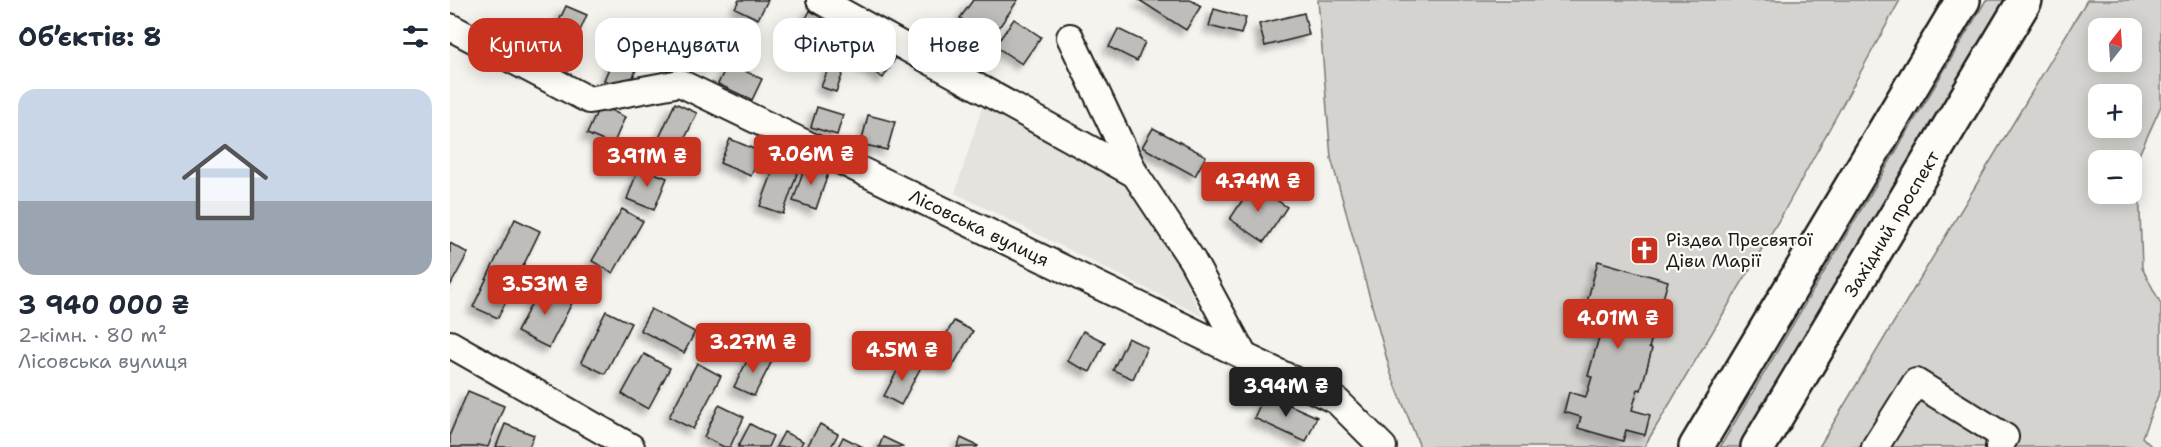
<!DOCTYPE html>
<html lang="uk">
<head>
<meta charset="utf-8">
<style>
	:root { --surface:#fff; --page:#f6f6f7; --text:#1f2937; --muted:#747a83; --line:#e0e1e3; --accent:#c8321e }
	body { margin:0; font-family:"Shantell Sans",sans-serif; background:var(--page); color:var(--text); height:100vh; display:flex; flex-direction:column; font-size:22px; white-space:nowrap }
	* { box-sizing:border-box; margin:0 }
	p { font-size:20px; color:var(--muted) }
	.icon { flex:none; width:33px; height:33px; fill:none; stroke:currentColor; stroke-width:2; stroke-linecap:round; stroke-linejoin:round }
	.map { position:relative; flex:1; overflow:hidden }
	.side { display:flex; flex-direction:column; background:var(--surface); width:450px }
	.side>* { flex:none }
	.guide { position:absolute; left:18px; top:18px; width:570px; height:54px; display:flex; gap:12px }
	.needle { width:39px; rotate:17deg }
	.controls { position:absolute; left:1638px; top:18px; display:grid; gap:12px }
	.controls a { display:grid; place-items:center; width:54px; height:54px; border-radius:12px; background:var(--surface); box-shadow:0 3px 15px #0003; font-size:30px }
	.price { position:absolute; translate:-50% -51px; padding:0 14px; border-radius:6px; background:var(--accent); color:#fff; font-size:20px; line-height:39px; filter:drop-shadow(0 2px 3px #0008) }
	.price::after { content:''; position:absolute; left:50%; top:36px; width:18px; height:14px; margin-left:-9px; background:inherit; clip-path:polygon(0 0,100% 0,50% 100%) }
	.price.on { background:#222; color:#fff }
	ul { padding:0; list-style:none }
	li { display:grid; align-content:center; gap:12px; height:318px; padding:0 18px }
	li+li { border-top:2px solid var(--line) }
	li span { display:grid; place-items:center; height:186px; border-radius:18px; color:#555 }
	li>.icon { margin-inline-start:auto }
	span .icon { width:108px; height:108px; fill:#fffc; stroke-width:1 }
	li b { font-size:26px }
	h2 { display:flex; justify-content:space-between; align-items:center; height:72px; padding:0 18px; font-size:26px }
	.chip { padding:0 21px; border-radius:18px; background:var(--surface); box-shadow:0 3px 15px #0003; font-size:21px; line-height:54px }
	.chip.on { background:var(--accent); color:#fff }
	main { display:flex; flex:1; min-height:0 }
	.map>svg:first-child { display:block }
	.built { fill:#e4e3de }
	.green { fill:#d4d3cf; stroke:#787876; stroke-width:1.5; fill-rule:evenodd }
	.building { fill:#bebdba; stroke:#1c1c1c; stroke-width:1.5; filter:url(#shadow) }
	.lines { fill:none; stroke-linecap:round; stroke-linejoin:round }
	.minor-casing { stroke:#1c1c1c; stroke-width:30 }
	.major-casing { stroke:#1c1c1c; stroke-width:38 }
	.minor { stroke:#fdfcf7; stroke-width:26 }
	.major { stroke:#fdfcf7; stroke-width:33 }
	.labels { text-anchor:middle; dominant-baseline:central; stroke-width:4.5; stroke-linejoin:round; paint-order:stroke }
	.street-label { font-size:18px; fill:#1c1c1c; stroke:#fdfcf7 }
	.poi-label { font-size:18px; fill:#1c1c1c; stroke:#fdfcf7; text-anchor:start }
</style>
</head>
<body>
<main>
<section class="side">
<h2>Об’єктів: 8<svg class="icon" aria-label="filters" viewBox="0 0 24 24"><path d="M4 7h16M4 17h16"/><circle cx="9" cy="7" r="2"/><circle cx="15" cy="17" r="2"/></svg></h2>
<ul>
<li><span style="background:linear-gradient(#c9d6e8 60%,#9aa5b1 0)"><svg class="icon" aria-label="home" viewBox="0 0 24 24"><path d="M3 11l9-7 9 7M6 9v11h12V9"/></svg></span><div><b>3 940 000 ₴</b><p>2-кімн. · 80 m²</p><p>Лісовська вулиця</p></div></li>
</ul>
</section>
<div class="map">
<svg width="1711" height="447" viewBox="0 0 1711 447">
	<defs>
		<filter id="shadow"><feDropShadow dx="-5.5" dy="5.5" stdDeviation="3" flood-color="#0004"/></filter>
	</defs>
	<rect width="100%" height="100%" fill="#f4f3ee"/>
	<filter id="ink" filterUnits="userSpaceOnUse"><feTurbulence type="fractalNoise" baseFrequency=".0167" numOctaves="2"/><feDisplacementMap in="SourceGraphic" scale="12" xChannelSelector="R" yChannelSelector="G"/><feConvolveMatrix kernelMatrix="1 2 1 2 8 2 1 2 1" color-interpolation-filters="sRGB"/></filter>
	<g filter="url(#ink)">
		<path class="built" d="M534,101L685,174L752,316L505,193Z"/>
		<g class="green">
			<path d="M868,0H1450L1332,215L1194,447H970L941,374L881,158Z"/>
			<path d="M1536,0H1556L1290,447H1270Z"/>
			<path d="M1637,0H1711V106L1688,157L1692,268L1711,304V388L1692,437L1702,447H1369ZM1648,28H1682V62H1648ZM1648,94H1682V128H1648ZM1648,160H1682V194H1648Z"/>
		</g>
		<g class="building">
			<path d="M289,0H318L308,19L285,8Z"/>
			<path d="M523,0H568L541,39L510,18Z"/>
			<path d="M689,0H741L751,6L736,30Z"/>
			<path d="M116,6L137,15L125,42L104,32Z"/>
			<path d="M362,7L383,18L367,50L345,39Z"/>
			<path d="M764,9L796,18L791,34L759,26Z"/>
			<path d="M854,13L859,35L815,46L809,24Z"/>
			<path d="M564,19L591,37L572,64L545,46Z"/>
			<path d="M75,21L93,33L79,54L61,42Z"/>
			<path d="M668,29L695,42L687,61L659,47Z"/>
			<path d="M231,31L266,50L258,67L222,49Z"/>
			<path d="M414,34L447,56L433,78L400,56Z"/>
			<path d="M172,37L196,46L178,89L154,80Z"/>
			<path d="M381,62L395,67L386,92L371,87Z"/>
			<path d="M278,63L312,79L302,100L268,84Z"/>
			<path d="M225,103L247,113L226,157L205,147Z"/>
			<path d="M150,105L175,117L163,145L137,134Z"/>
			<path d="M367,107L393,115L387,135L361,127Z"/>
			<path d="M418,115L445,122L437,150L411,144Z"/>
			<path d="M703,128L756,156L745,176L692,147Z"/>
			<path d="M280,139L311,152L301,176L270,163Z"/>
			<path d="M326,163L348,171L333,214L310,206Z"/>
			<path d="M356,163L379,171L366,209L343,201Z"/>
			<path d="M189,167L217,178L204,210L177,199Z"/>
			<path d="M803,184L837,207L814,242L780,219Z"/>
			<path d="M172,209L193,221L163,273L142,261Z"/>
			<path d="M65,219L90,231L48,318L23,307Z"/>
			<path d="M0,243L18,253L0,286Z"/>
			<path d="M1148,261L1218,281L1199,348L1202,349L1191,390L1188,389L1182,410L1200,415L1195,435L1176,430L1173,441L1128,428L1131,417L1114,412L1119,392L1136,397L1142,377L1138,376L1150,334L1130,329Z"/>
			<path d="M91,285L123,301L99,348L67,332Z"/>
			<path d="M201,309L245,332L234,353L190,330Z"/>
			<path d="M156,311L181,323L155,374L131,362Z"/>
			<path d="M504,321L523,331L501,369L482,358Z"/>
			<path d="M633,331L655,342L640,372L617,361Z"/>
			<path d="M678,338L697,347L683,379L663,370Z"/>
			<path d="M302,351L322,361L304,396L284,387Z"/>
			<path d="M194,354L220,368L198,409L172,394Z"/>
			<path d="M454,358L471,367L451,405L434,396Z"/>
			<path d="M247,363L271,376L243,429L219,417Z"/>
			<path d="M18,391L54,406L38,447L27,445L26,447H0V434Z"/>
			<path d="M815,394L867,417L856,442L804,418Z"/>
			<path d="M269,405L294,417L280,447H274L254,437Z"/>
			<path d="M55,424L84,435L79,447H46Z"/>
			<path d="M300,424L323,436L318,447H288Z"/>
			<path d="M370,424L388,434L381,447H357Z"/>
			<path d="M334,432L353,441L350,447H326Z"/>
			<path d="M393,437L413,447H388Z"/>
			<path d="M433,437L454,447H429Z"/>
			<path d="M511,438L528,446L527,447H507Z"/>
		</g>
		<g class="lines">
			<defs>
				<g id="minor">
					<path d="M370,0L685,174L742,260L794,356L887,401L933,447"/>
					<path d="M0,27L139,100L230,83L794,356"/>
					<path d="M620,37L685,174"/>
					<path d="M0,344L181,447"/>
					<path d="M1425,447L1466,382L1555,437L1549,447"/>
				</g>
				<g id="major">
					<path d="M1246,447L1513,0"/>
					<path d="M1308,447L1575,0"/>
				</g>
			</defs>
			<use href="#minor" class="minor-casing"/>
			<use href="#major" class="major-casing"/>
			<use href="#minor" class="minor"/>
			<use href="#major" class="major"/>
		</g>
	</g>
	<defs>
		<symbol id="church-square" viewBox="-11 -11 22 22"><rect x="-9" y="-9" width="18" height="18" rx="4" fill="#c8321e" stroke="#fdfcf7"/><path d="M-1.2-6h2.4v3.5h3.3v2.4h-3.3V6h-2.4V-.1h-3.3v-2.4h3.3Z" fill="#fff"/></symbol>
	</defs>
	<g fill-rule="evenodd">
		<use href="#church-square" x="1178" y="234" width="33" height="33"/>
	</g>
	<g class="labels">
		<g class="street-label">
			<text transform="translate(1442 224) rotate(-59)">Західний проспект</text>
			<text transform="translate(529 228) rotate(26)">Лісовська вулиця</text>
		</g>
		<g class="poi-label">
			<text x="1216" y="240">Різдва Пресвятої<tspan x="1216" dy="21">Діви Марії</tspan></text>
		</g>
	</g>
</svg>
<div class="controls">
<a><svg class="needle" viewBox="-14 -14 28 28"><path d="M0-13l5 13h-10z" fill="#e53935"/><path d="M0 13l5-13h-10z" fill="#747a83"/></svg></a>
<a>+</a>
<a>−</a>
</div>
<b class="price" style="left:361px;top:186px">7.06M ₴</b>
<b class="price" style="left:197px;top:188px">3.91M ₴</b>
<b class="price" style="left:808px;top:213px">4.74M ₴</b>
<b class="price" style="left:95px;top:316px">3.53M ₴</b>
<b class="price" style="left:1168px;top:350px">4.01M ₴</b>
<b class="price" style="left:303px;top:374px">3.27M ₴</b>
<b class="price" style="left:452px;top:382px">4.5M ₴</b>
<b class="price on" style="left:836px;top:418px">3.94M ₴</b>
<div class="guide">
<a class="chip on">Купити</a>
<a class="chip">Орендувати</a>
<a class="chip">Фільтри</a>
<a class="chip">Нове</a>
</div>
</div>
</main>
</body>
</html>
